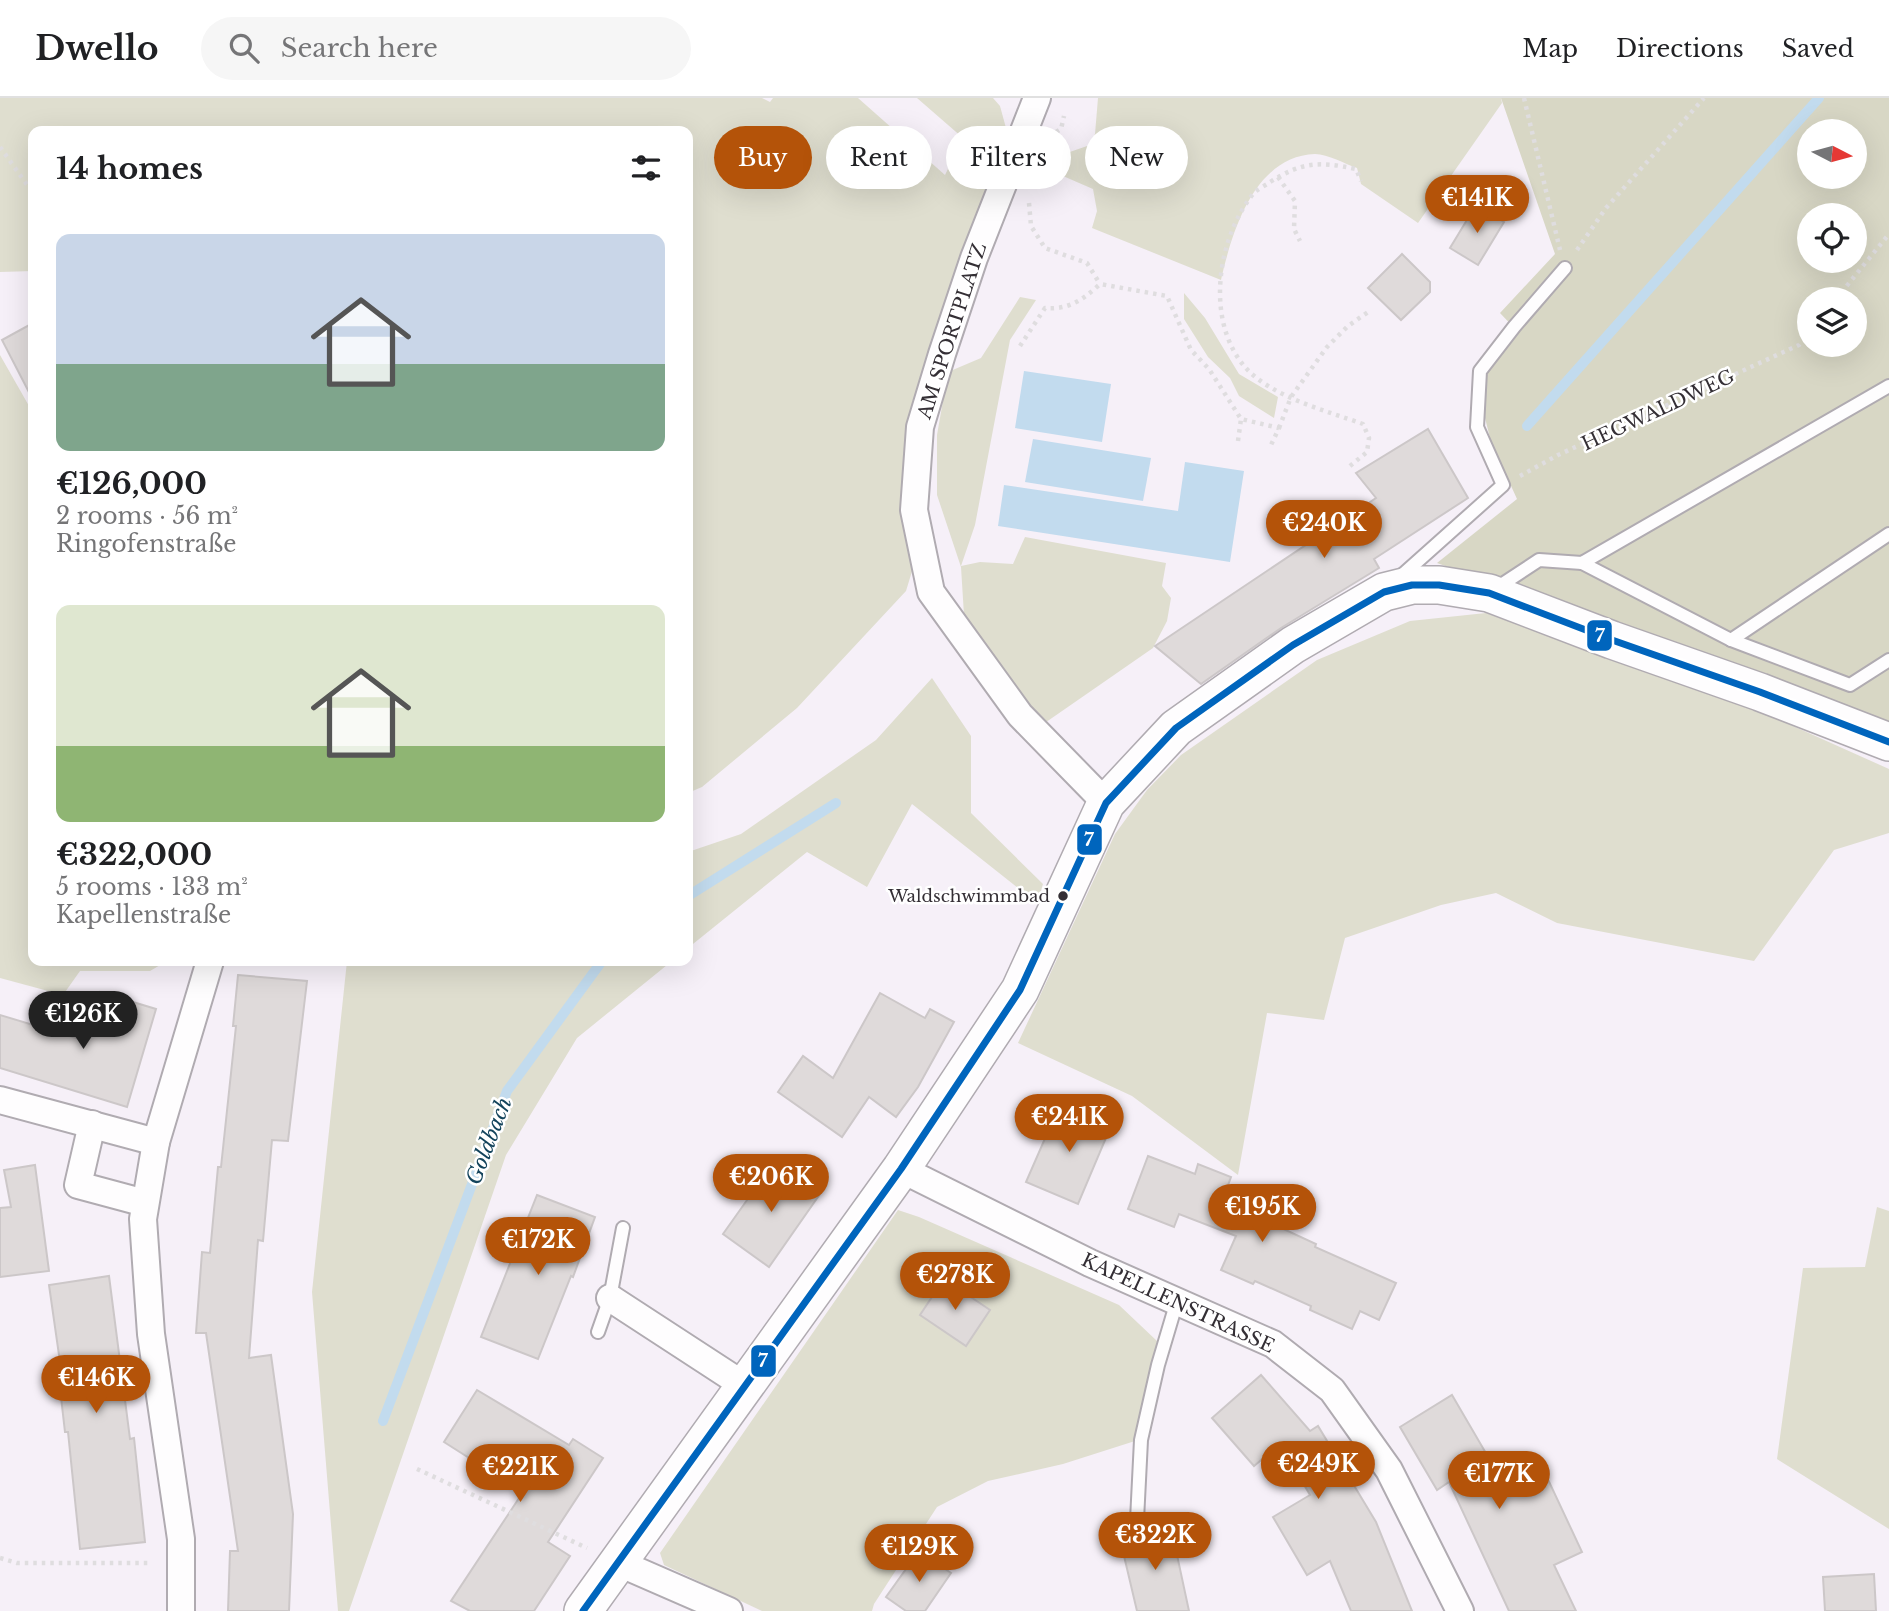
<!DOCTYPE html>
<html lang="en">
<head>
<meta charset="utf-8">
<style>
	:root { --surface:#fff; --page:#f6f6f6; --text:#202124; --muted:#757577; --line:#e0e0e0; --accent:#b45309 }
	body { margin:0; font-family:"Libre Baskerville",serif; background:var(--page); color:var(--text); height:100vh; display:flex; flex-direction:column; font-size:26px; white-space:nowrap }
	* { box-sizing:border-box; margin:0 }
	p { font-size:23px; color:var(--muted) }
	.icon { flex:none; width:38px; height:38px; fill:none; stroke:currentColor; stroke-width:2; stroke-linecap:round; stroke-linejoin:round }
	.map { position:relative; flex:1; overflow:hidden }
	.panel { position:absolute; left:28px; top:28px; width:665px; height:840px; display:flex; flex-direction:column; background:var(--surface); border-radius:14px; box-shadow:0 7px 28px #0002 }
	.panel>* { flex:none }
	.guide { position:absolute; left:714px; top:28px; width:665px; height:63px; display:flex; gap:14px }
	.needle { width:46px; rotate:96deg }
	.controls { position:absolute; left:1797px; top:21px; display:grid; gap:14px }
	.controls a { display:grid; place-items:center; width:70px; height:70px; border-radius:50%; background:var(--surface); box-shadow:0 7px 28px #0002; font-size:35px }
	.price { position:absolute; translate:-50% -60px; padding:0 16px; border-radius:24px; background:var(--accent); color:#fff; font-size:23px; line-height:46px; filter:drop-shadow(0 2px 4px #0008) }
	.price::after { content:''; position:absolute; left:50%; top:42px; width:21px; height:16px; margin-left:-10px; background:inherit; clip-path:polygon(0 0,100% 0,50% 100%) }
	.price.active { background:#222; color:#fff }
	ul { padding:0; list-style:none }
	li { display:grid; align-content:center; gap:14px; height:371px; padding:0 28px }
	li span { display:grid; place-items:center; height:217px; border-radius:14px; color:#555 }
	li>.icon { margin-inline-start:auto }
	span .icon { width:126px; height:126px; fill:#fffc; stroke-width:1 }
	li b { font-size:30px }
	h2 { display:flex; justify-content:space-between; align-items:center; height:84px; padding:0 28px; font-size:30px }
	.pill { padding:0 24px; border-radius:32px; background:var(--surface); box-shadow:0 7px 28px #0002; font-size:24px; line-height:63px }
	.pill.active { background:var(--accent); color:#fff }
	header { display:flex; align-items:center; gap:42px; box-sizing:border-box; height:98px; padding:0 35px; background:var(--surface); border-bottom:2px solid var(--line) }
	header strong { font-size:33px }
	nav { display:flex; gap:38px; margin-inline-start:auto; font-size:24px }
	.search { width:490px; height:63px; background:var(--page); display:flex; align-items:center; gap:18px; box-sizing:border-box; padding:0 24px; border-radius:38px; color:var(--muted); font-size:26px }
	.map>svg:first-child { display:block }
	.green { fill:#dfdecf }
	.forest { fill:#d8d7c5; fill-rule:evenodd }
	.water { fill:#c2dbee }
	.lines { fill:none; stroke-linecap:round; stroke-linejoin:round }
	.stream { stroke:#c2dbee; stroke-width:10 }
	.building { fill:#dfdada; stroke:#ccc7c8; stroke-width:2 }
	.lane-casing { stroke:#b0abb1; stroke-width:16 }
	.street-casing { stroke:#b0abb1; stroke-width:30 }
	.secondary-casing { stroke:#b0abb1; stroke-width:40 }
	.path { stroke:#dfdddf; stroke-width:4.5; stroke-dasharray:3.5 5; stroke-linecap:butt }
	.lane { stroke:#fefdfe; stroke-width:12 }
	.street { stroke:#fefdfe; stroke-width:26 }
	.secondary { stroke:#fefdfe; stroke-width:37 }
	.bus-1-casing { stroke:#fff; stroke-width:12 }
	.bus-1 { stroke:#0065bd; stroke-width:7 }
	.bus-dot { fill:#342f35; stroke:#fff; stroke-width:2.5 }
	.labels { text-anchor:middle; dominant-baseline:central; stroke-width:5; stroke-linejoin:round; paint-order:stroke }
	.bus-label { font-size:17px; fill:#342f35; stroke:#fff; text-anchor:end }
	.street-label { font-size:19px; fill:#342f35; stroke:#fff }
	.water-label { font-size:21px; font-style:italic; fill:#14445c; stroke:#fff }
	.line-badge { stroke:#fff; stroke-width:2.5 }
	.badge-label { font-size:19px; text-anchor:middle; font-weight:bold; fill:#fff }
</style>
</head>
<body>
<header>
<strong>Dwello</strong>
<div class="search"><svg class="icon" aria-label="search" viewBox="0 0 24 24"><circle cx="10" cy="10" r="6"/><path d="M15 15l6 6"/></svg>Search here</div>
<nav><a>Map</a><a>Directions</a><a>Saved</a></nav>
</header>
<div class="map">
<svg width="1889" height="1513" viewBox="0 0 1889 1513">
	<rect width="100%" height="100%" fill="#f6f0f8"/>
	<g class="green">
		<path d="M0,0H762L770,4L773,0H858L945,77L963,40L917,0H993L1000,8L1009,41L930,252L913,470L906,493L797,610L702,689L688,695V33H33V173L0,174Z"/>
		<path d="M1098,0H1501L1502,5L1418,125L1361,86L1357,70C1345,66 1328,56 1315,56C1255,58 1232,133 1221,182L1092,130L1097,113L1093,91L1056,75L1055,67L1064,56L1090,47L1095,36Z"/>
		<path d="M1184,195L1205,220L1239,276L1278,299L1274,320L1239,298L1230,280L1208,259L1184,221Z"/>
		<path d="M1020,199L1036,202L1010,242L975,427L961,468L980,464L1013,466L1025,439L1166,465L1162,488L1171,500L1167,523L1153,550L1039,629L965,533L961,469L937,397V337L948,274L981,260Z"/>
		<path d="M0,257L33,315V863H167L150,873H80L63,897L0,880Z"/>
		<path d="M1486,515L1753,610L1889,671V735L1834,752L1754,863L1557,825L1496,795L1441,807L1345,840L1324,922L1267,915L1238,1077L1132,998L1018,945L1115,736L1147,692L1181,657L1317,562L1410,523Z"/>
		<path d="M932,580L971,638V715L1043,786L1037,805L912,706L867,789L807,754L688,850V754L741,736L876,642Z"/>
		<path d="M347,863H672L577,940L506,1057L349,1513H338L312,1194Z"/>
		<path d="M1877,1109L1889,1113V1431L1777,1361L1803,1170L1865,1169Z"/>
		<path d="M898,1112L919,1119L1119,1207L1157,1243L1135,1343L1063,1366L988,1383L937,1409L874,1506L872,1513H762L664,1467L660,1455Z"/>
	</g>
	<path class="forest" d="M1501,0H1889V626L1437,465L1517,401L1491,344L1477,288L1519,235L1500,215L1555,156ZM1810,33H1855V79H1810ZM1810,117H1855V163H1810ZM1810,201H1855V247H1810Z"/>
	<g class="water">
		<path d="M1024,273L1111,286L1102,344L1015,330Z"/>
		<path d="M1033,341L1151,360L1143,403L1025,384Z"/>
		<path d="M1185,364L1244,373L1230,464L998,428L1004,387L1178,413Z"/>
	</g>
	<g class="lines">
		<g class="stream">
			<path d="M1527,328L1819,0"/>
			<path d="M688,798L836,705"/>
			<path d="M383,1323L507,993L602,863"/>
		</g>
	</g>
	<g class="building">
		<path d="M1476,107L1504,124L1478,167L1450,150Z"/>
		<path d="M1402,156L1430,184V194L1401,222L1368,190Z"/>
		<path d="M33,225V302L2,242Z"/>
		<path d="M1428,331L1468,400L1374,461L1379,470L1281,530L1201,586L1155,548L1376,400L1356,375Z"/>
		<path d="M238,877L307,883L288,1043L272,1042L263,1143L258,1142L249,1260L271,1257L293,1416L289,1513H228L230,1453H238L206,1235H196L202,1154L210,1155L218,1069H221L236,928H233Z"/>
		<path d="M100,894L156,911L127,1009L0,970V917L86,943Z"/>
		<path d="M880,895L925,920L930,911L954,924L918,989L896,1019L869,999L842,1039L778,994L803,958L833,980Z"/>
		<path d="M1060,1006L1111,1028L1078,1106L1026,1084Z"/>
		<path d="M1148,1058L1195,1076L1198,1066L1231,1079L1224,1098L1281,1124L1279,1129L1316,1146L1315,1149L1396,1185L1379,1222L1360,1213L1352,1231L1310,1212L1311,1208L1255,1183L1253,1186L1221,1172L1236,1138L1179,1116L1174,1129L1128,1111Z"/>
		<path d="M774,1064L820,1096L769,1169L723,1136Z"/>
		<path d="M35,1067L49,1173L0,1179V1110L11,1109L4,1072Z"/>
		<path d="M537,1097L595,1119L573,1179L571,1178L538,1261L481,1239Z"/>
		<path d="M109,1178L130,1341L134,1340L145,1444L80,1451L68,1334H65L57,1264H60L49,1187Z"/>
		<path d="M944,1181L990,1212L966,1248L920,1217Z"/>
		<path d="M1261,1277L1310,1333L1318,1328L1376,1424L1412,1513H1351L1330,1463L1307,1477L1273,1419L1310,1397L1280,1346L1254,1368L1212,1320Z"/>
		<path d="M477,1292L569,1347L573,1341L603,1360L548,1444L570,1458L534,1513H470L451,1503L525,1391L476,1359L474,1363L444,1344Z"/>
		<path d="M1452,1297L1508,1393L1545,1375L1582,1454L1554,1467L1576,1513H1509L1449,1384L1437,1392L1400,1329Z"/>
		<path d="M1171,1429L1189,1513H1137L1120,1441Z"/>
		<path d="M919,1453L951,1475L925,1513H906L886,1499Z"/>
		<path d="M1874,1476L1876,1513H1825L1823,1479Z"/>
	</g>
	<g class="lines">
		<defs>
			<g id="lane">
				<path d="M1582,465L1731,542L1850,587L1889,562"/>
				<path d="M1400,479L1503,387L1477,329L1480,273L1514,229L1565,170"/>
				<path d="M1495,491L1539,462L1582,465L1889,288"/>
				<path d="M1731,542L1889,436"/>
				<path d="M598,1234L610,1200L623,1130"/>
				<path d="M1137,1422L1141,1342L1158,1267L1177,1203"/>
			</g>
			<g id="street">
				<path d="M1037,0L974,160L942,256L920,329L914,412L931,494L1020,617L1106,705"/>
				<path d="M0,1002L156,1044"/>
				<path d="M92,1026L78,1087L145,1105"/>
				<path d="M901,1071L1090,1165L1273,1246L1332,1292L1389,1372L1460,1513"/>
				<path d="M610,1200L745,1288"/>
				<path d="M619,1465L729,1513"/>
				<path d="M181,1513V1441L151,1236L143,1121L156,1044L210,863"/>
			</g>
			<path id="secondary" d="M583,1513L901,1071L1020,892L1106,705L1176,630L1293,547L1384,494L1412,487H1439L1489,495L1612,542L1760,594L1889,644"/>
		</defs>
		<use href="#lane" class="lane-casing"/>
		<use href="#street" class="street-casing"/>
		<use href="#secondary" class="secondary-casing"/>
		<g class="path">
			<path d="M1524,0L1560,152"/>
			<path d="M1056,34L1061,31L1064,18"/>
			<path d="M0,49L33,95"/>
			<path d="M1278,79L1295,103L1294,131L1300,143"/>
			<path d="M1029,105L1031,128L1045,150L1087,165L1100,186"/>
			<path d="M1577,152L1606,110L1704,0"/>
			<path d="M1836,201L1889,136"/>
			<path d="M1020,248L1045,210C1068,212 1083,202 1100,186L1167,198L1191,252L1209,271L1241,321L1279,330L1271,347"/>
			<path d="M1279,330L1291,299L1327,249L1348,228L1371,212"/>
			<path d="M1238,343L1241,321"/>
			<path d="M1350,368L1367,354L1369,340L1363,326C1327,313 1271,299 1245,269C1205,223 1217,141 1253,96C1257,91 1265,88 1270,84C1302,64 1319,63 1356,71L1361,83"/>
			<path d="M1520,378L1558,357L1799,247L1810,234"/>
			<path d="M417,1371L587,1450"/>
			<path d="M0,1460L17,1465H152"/>
		</g>
		<use href="#lane" class="lane"/>
		<use href="#street" class="street"/>
		<use href="#secondary" class="secondary"/>
		<defs>
			<path id="bus-1" d="M583,1513L901,1071L1020,892L1106,705L1176,630L1293,547L1384,494L1412,487H1439L1489,495L1612,542L1760,594L1889,644"/>
		</defs>
		<use href="#bus-1" class="bus-1-casing"/>
		<use href="#bus-1" class="bus-1"/>
	</g>
	<circle class="bus-dot" cx="1063" cy="798" r="6"/>
	<g class="labels">
		<g class="bus-label">
			<text x="1050" y="798">Waldschwimmbad</text>
		</g>
		<g class="street-label">
			<text transform="translate(952 233) rotate(-72)">AM SPORTPLATZ</text>
			<text transform="translate(1658 312) rotate(-25)">HEGWALDWEG</text>
			<text transform="translate(1178 1205) rotate(25)">KAPELLENSTRASSE</text>
		</g>
		<g class="water-label">
			<text transform="translate(489 1043) rotate(-69)">Goldbach</text>
		</g>
	</g>
	<g class="line-badge">
		<rect x="1586" y="521" width="27" height="33" rx="7" fill="#0065bd"/>
		<rect x="1076" y="725" width="27" height="33" rx="7" fill="#0065bd"/>
		<rect x="750" y="1246" width="27" height="34" rx="7" fill="#0065bd"/>
	</g>
	<g class="badge-label">
		<text x="1600" y="544">7</text>
		<text x="1089" y="748">7</text>
		<text x="763" y="1269">7</text>
	</g>
</svg>
<div class="controls">
<a><svg class="needle" viewBox="-14 -14 28 28"><path d="M0-13l5 13h-10z" fill="#e53935"/><path d="M0 13l5-13h-10z" fill="#757577"/></svg></a>
<a><svg class="icon" aria-label="locate" viewBox="0 0 24 24"><circle cx="12" cy="12" r="6"/><path d="M12 2v4M12 18v4M2 12h4M18 12h4"/></svg></a>
<a><svg class="icon" aria-label="layers" viewBox="0 0 24 24"><path d="M12 4l9 5-9 5-9-5zM3 14l9 5 9-5"/></svg></a>
</div>
<b class="price" style="left:1477px;top:137px">€141K</b>
<b class="price" style="left:1324px;top:462px">€240K</b>
<b class="price active" style="left:83px;top:953px">€126K</b>
<b class="price" style="left:1069px;top:1056px">€241K</b>
<b class="price" style="left:771px;top:1116px">€206K</b>
<b class="price" style="left:1262px;top:1146px">€195K</b>
<b class="price" style="left:538px;top:1179px">€172K</b>
<b class="price" style="left:955px;top:1214px">€278K</b>
<b class="price" style="left:96px;top:1317px">€146K</b>
<b class="price" style="left:1318px;top:1403px">€249K</b>
<b class="price" style="left:520px;top:1406px">€221K</b>
<b class="price" style="left:1499px;top:1413px">€177K</b>
<b class="price" style="left:1155px;top:1474px">€322K</b>
<b class="price" style="left:919px;top:1486px">€129K</b>
<div class="guide">
<a class="pill active">Buy</a>
<a class="pill">Rent</a>
<a class="pill">Filters</a>
<a class="pill">New</a>
</div>
<section class="panel">
<h2>14 homes<svg class="icon" aria-label="filters" viewBox="0 0 24 24"><path d="M4 7h16M4 17h16"/><circle cx="9" cy="7" r="2"/><circle cx="15" cy="17" r="2"/></svg></h2>
<ul>
<li><span style="background:linear-gradient(#c9d6e8 60%,#7fa58c 0)"><svg class="icon" aria-label="home" viewBox="0 0 24 24"><path d="M3 11l9-7 9 7M6 9v11h12V9"/></svg></span><div><b>€126,000</b><p>2 rooms · 56 m²</p><p>Ringofenstraße</p></div></li>
<li><span style="background:linear-gradient(#dfe7d0 65%,#8fb573 0)"><svg class="icon" aria-label="home" viewBox="0 0 24 24"><path d="M3 11l9-7 9 7M6 9v11h12V9"/></svg></span><div><b>€322,000</b><p>5 rooms · 133 m²</p><p>Kapellenstraße</p></div></li>
</ul>
</section>
</div>
</body>
</html>
